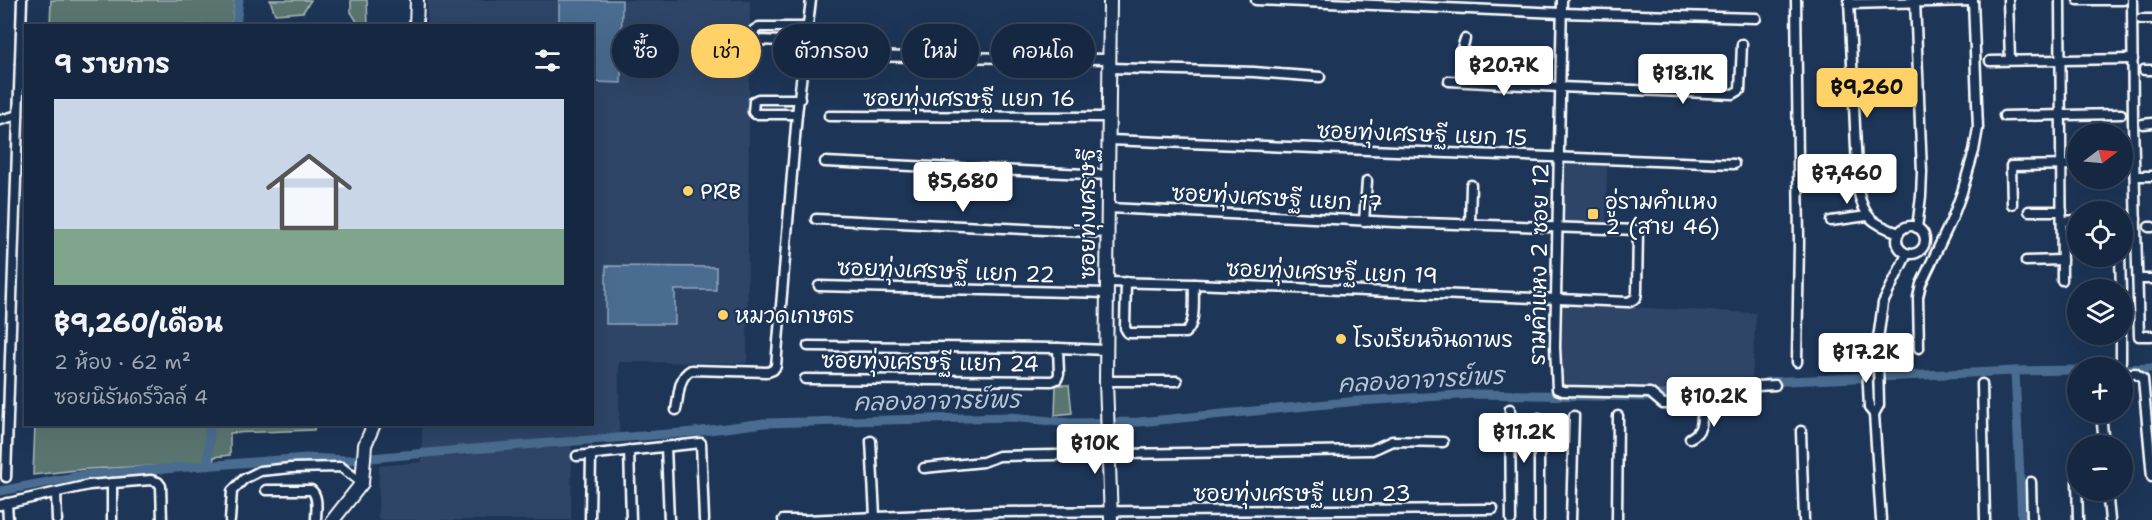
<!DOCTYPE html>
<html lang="th">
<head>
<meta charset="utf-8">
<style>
	:root { --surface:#162841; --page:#1f3048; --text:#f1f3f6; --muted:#9ea6b1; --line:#35445a; --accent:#ffd166 }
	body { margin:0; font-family:"Shantell Sans","Playpen Sans Thai",sans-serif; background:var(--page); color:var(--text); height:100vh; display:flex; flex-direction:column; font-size:22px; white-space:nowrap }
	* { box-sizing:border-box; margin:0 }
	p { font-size:20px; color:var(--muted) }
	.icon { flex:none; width:33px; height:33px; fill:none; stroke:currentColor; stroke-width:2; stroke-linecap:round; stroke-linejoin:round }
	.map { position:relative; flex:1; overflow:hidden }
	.details { position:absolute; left:24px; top:24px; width:570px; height:402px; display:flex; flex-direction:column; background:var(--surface); border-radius:0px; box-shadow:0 6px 24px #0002,0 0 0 2px var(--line) }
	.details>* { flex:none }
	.hud { position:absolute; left:612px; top:24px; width:570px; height:54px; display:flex; gap:12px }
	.needle { width:39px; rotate:74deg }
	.fabs { position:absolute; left:2067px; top:123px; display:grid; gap:12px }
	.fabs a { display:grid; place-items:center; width:66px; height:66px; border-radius:50%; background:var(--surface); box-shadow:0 6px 24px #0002,0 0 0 2px var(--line); font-size:30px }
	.price { position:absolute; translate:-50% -51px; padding:0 14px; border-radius:6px; background:#fff; color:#222; font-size:20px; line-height:39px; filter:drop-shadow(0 2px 3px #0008) }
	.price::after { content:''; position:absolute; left:50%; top:36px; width:18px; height:14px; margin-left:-9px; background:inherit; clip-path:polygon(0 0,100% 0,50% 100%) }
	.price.current { background:var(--accent); color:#111 }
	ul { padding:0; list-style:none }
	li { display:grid; align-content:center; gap:12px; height:318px; padding:0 30px }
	li span { display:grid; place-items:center; height:186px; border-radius:0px; color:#555 }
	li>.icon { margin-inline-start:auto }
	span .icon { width:108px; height:108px; fill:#fffc; stroke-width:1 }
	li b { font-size:26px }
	h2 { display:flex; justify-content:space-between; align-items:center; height:72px; padding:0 30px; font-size:26px }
	.tag { padding:0 21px; border-radius:27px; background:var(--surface); box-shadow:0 6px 24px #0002,0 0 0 2px var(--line); font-size:21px; line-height:54px }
	.tag.current { background:var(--accent); color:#111 }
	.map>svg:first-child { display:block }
	.built { fill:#2f4468 }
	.green { fill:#5a7470; stroke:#acbab8; stroke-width:1.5 }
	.water { fill:#496c90; stroke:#92a7bc; stroke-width:1.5 }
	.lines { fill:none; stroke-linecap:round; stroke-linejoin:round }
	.canal { stroke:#496c90; stroke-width:9 }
	.street-casing { stroke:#fff; stroke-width:13 }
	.secondary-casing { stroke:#fff; stroke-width:16 }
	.street { stroke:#1d3557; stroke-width:8 }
	.secondary { stroke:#1d3557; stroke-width:12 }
	.poi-dot { fill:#ffd166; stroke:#1d3557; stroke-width:2 }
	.labels { text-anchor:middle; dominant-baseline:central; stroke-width:4.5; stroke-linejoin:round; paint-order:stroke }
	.street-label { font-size:22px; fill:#fff; stroke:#1d3557 }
	.poi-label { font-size:22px; fill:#fff; stroke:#1d3557; text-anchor:start }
	.water-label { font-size:24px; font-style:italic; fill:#b6c4d3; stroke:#1d3557 }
</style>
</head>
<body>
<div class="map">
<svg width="2152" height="520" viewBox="0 0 2152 520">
	<rect width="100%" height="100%" fill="#1d3557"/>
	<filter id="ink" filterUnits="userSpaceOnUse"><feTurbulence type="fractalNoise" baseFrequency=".0167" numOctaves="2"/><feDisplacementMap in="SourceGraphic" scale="12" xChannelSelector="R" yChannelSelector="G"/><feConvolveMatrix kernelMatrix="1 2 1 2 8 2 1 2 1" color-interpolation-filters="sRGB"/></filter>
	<g filter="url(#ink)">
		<g class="built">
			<path d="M427,0H750L747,363L619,362V435L572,437L571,520H378L379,466L422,462V425L592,424V26L427,25Z"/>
			<path d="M1564,160L1607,163L1606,227L1562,225Z"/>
			<path d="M1561,304L1756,313L1752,378L1664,391L1563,389L1558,384Z"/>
		</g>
		<g class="green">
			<path d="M51,0H235L232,25L50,26Z"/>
			<path d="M270,0H311L303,12L275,14Z"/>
			<path d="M351,0H367L368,25H359L351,12Z"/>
			<path d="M1056,385H1069L1072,413L1055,415Z"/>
			<path d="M35,425V424L315,425L314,430L230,433V455L214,457L213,462L204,464L86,469L33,475Z"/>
		</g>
		<g class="water">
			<path d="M559,0H622L621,83L593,82L592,26L559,25Z"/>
			<path d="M606,266L716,267V290H675V324H606Z"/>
		</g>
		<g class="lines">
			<g class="canal">
				<path d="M236,26L239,0"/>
				<path d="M2122,369L2152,368"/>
				<path d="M2015,371L2078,370"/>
				<path d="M1766,382L2015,371L2022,520"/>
				<path d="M208,466L210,424"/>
				<path d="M0,491L85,475L113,473L306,458L348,460L472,449L694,432L764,423L1011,417L1070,423L1139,422L1359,401L1475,394L1647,397L1725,386"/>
			</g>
			<defs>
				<g id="street">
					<path d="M1256,0L1561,13L1756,18"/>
					<path d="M1562,0L1555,347L1557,389L1563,391L1650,393L1663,404H1666C1684,402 1700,395 1718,391C1736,386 1756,386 1775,385"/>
					<path d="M1796,0L1799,242L1797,362"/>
					<path d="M1849,0L1858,190C1864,218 1873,224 1899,233"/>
					<path d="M1915,0L1922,172L1921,196L1917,228"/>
					<path d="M2008,0L2010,60"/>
					<path d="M2060,0L2062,280"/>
					<path d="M2078,0H2123"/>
					<path d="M2132,0L2133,122L2139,336H2152"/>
					<path d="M1849,4L1973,1"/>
					<path d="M2141,19H2152"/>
					<path d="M806,42L758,40L753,35L754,30L759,27H808"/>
					<path d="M832,56L1109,59"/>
					<path d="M1990,61L2133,59"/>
					<path d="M1109,68L1254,72L1320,77"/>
					<path d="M2144,70H2152"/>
					<path d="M1449,81L1560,87L1733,94L1740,90L1742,44"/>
					<path d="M1462,81L1461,52L1465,39"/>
					<path d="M797,114H755L753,112L754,101L758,99H800"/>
					<path d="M829,116L1108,117"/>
					<path d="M2004,116L2121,114"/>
					<path d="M0,120L18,115"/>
					<path d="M2143,124L2152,123"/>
					<path d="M1109,140L1734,164"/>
					<path d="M825,162L1109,175"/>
					<path d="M2135,176H2152"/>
					<path d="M2012,204L2011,166L2078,165"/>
					<path d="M2029,211H2062"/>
					<path d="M816,219L1108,233"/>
					<path d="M2122,219H2136"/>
					<path d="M1364,221L1367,181"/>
					<path d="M1831,221L1867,216"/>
					<path d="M2062,221L2078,220"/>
					<path d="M1470,224L1471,185"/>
					<circle cx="1911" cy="240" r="14"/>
					<path d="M2149,227H2152"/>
					<path d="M2120,256L2121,290"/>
					<path d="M2026,261L2062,260"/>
					<path d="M2138,279H2152"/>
					<path d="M1107,282L1194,284L1629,302L1636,298L1637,292L1638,230L1393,222L1109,208"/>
					<path d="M1126,282L1125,328L1128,333H1185C1197,324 1193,299 1194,284"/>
					<path d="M819,286L1107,293"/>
					<path d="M2121,334V361"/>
					<path d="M808,346L1058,348L1106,350"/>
					<path d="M1919,348L1918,297L1921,284L1952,219L1962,192L1974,151L1978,128L1973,0"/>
					<path d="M1873,354L1878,362L1879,405L1874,414L1881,520"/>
					<path d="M2122,374L2135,373L2143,379L2152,477"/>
					<path d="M805,379L1052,381L1057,379L1059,374L1058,348"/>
					<path d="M1106,381H1177"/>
					<path d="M1982,384L1985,520"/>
					<path d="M1510,409L1511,520"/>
					<path d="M676,410C679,396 678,377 691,370L768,372L773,370L776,366L797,114L811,0"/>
					<path d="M2101,412L2104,446"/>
					<path d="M1874,414L1869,408L1867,363L1873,354L1879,332L1883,303L1907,254"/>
					<path d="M1539,418V520"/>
					<path d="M1801,431L1804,520"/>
					<path d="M1690,438C1707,430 1701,413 1701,397"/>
					<path d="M871,441L875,516"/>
					<path d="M666,447L669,520"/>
					<path d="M629,450L631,520"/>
					<path d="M577,456L701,443L704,520"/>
					<path d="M924,468L983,462L999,456L1372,450L1392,441L1443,442"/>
					<path d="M6,477L22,0"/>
					<path d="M2031,482L2032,520"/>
					<path d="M2077,482L2078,520"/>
					<path d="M112,483V520"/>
					<path d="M266,490H311C319,496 316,510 316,520"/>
					<path d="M2107,490L2110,520"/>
					<path d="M56,493L57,520"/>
					<path d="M7,503L8,520"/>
					<path d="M0,505L89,485L151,480L158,482L161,486L162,520"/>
					<path d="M230,520L232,491L244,479L260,471L291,468L341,467L362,483"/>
					<path d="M590,520L591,454"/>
					<path d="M783,520H803"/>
					<path d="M805,520L998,512L1493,509"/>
					<path d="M1571,520L1574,416"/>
					<path d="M1617,520L1618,416"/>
				</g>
				<g id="secondary">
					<path d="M1110,0L1106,381L1111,520"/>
					<path d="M416,26L417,0"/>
					<path d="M333,520L362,483L365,445L374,424"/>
				</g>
			</defs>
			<use href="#street" class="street-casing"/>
			<use href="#secondary" class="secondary-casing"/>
			<use href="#street" class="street"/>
			<use href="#secondary" class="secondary"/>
		</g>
	</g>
	<g class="poi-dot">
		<circle cx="688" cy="191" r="6"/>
		<rect x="1587" y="208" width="12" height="12" rx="3"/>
		<circle cx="723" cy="315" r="6"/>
		<circle cx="1341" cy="339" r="6"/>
	</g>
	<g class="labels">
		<g class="street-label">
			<text x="969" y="98">ซอยทุ่งเศรษฐี แยก 16</text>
			<text transform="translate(1422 134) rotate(2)">ซอยทุ่งเศรษฐี แยก 15</text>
			<text transform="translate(1277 198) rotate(3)">ซอยทุ่งเศรษฐี แยก 17</text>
			<text transform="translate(1087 214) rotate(-90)">ซอยทุ่งเศรษฐี</text>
			<text transform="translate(1539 264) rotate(-89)">รามคำแหง 2 ซอย 12</text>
			<text transform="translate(946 271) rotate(2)">ซอยทุ่งเศรษฐี แยก 22</text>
			<text transform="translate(1332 272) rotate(2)">ซอยทุ่งเศรษฐี แยก 19</text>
			<text transform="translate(930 362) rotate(1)">ซอยทุ่งเศรษฐี แยก 24</text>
			<text x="1302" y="493">ซอยทุ่งเศรษฐี แยก 23</text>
		</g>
		<g class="poi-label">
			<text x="700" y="191">PRB</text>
			<text x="1605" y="201">อู่รามคำแหง<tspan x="1605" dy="25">2 (สาย 46)</tspan></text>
			<text x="735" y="315">หมวดเกษตร</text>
			<text x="1353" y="339">โรงเรียนจินดาพร</text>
		</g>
		<g class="water-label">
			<text transform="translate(1421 380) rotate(-3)">คลองอาจารย์พร</text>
			<text transform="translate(937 401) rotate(-1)">คลองอาจารย์พร</text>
		</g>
	</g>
</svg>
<div class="fabs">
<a><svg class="needle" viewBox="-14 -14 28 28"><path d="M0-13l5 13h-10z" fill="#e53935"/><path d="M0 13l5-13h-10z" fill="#9ea6b1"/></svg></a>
<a><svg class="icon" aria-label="locate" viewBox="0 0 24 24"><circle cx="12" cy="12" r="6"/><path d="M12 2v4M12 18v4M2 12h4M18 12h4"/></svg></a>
<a><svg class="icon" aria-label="layers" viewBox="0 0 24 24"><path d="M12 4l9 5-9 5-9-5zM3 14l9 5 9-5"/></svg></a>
<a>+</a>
<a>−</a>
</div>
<b class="price" style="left:1504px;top:97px">฿20.7K</b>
<b class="price" style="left:1683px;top:105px">฿18.1K</b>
<b class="price current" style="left:1867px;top:119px">฿9,260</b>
<b class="price" style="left:1847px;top:205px">฿7,460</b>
<b class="price" style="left:963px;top:213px">฿5,680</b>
<b class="price" style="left:1866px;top:384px">฿17.2K</b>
<b class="price" style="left:1714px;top:428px">฿10.2K</b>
<b class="price" style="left:1524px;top:464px">฿11.2K</b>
<b class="price" style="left:1095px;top:475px">฿10K</b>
<div class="hud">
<a class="tag">ซื้อ</a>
<a class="tag current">เช่า</a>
<a class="tag">ตัวกรอง</a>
<a class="tag">ใหม่</a>
<a class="tag">คอนโด</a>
</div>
<section class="details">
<h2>9 รายการ<svg class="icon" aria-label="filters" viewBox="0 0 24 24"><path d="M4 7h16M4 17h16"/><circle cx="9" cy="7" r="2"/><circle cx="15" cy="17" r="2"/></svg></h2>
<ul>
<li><span style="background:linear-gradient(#c9d6e8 70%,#7fa58c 0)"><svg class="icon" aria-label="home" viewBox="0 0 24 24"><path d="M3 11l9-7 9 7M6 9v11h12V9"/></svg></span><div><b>฿9,260/เดือน</b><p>2 ห้อง · 62 m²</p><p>ซอยนิรันดร์วิลล์ 4</p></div></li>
</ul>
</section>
</div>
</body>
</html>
